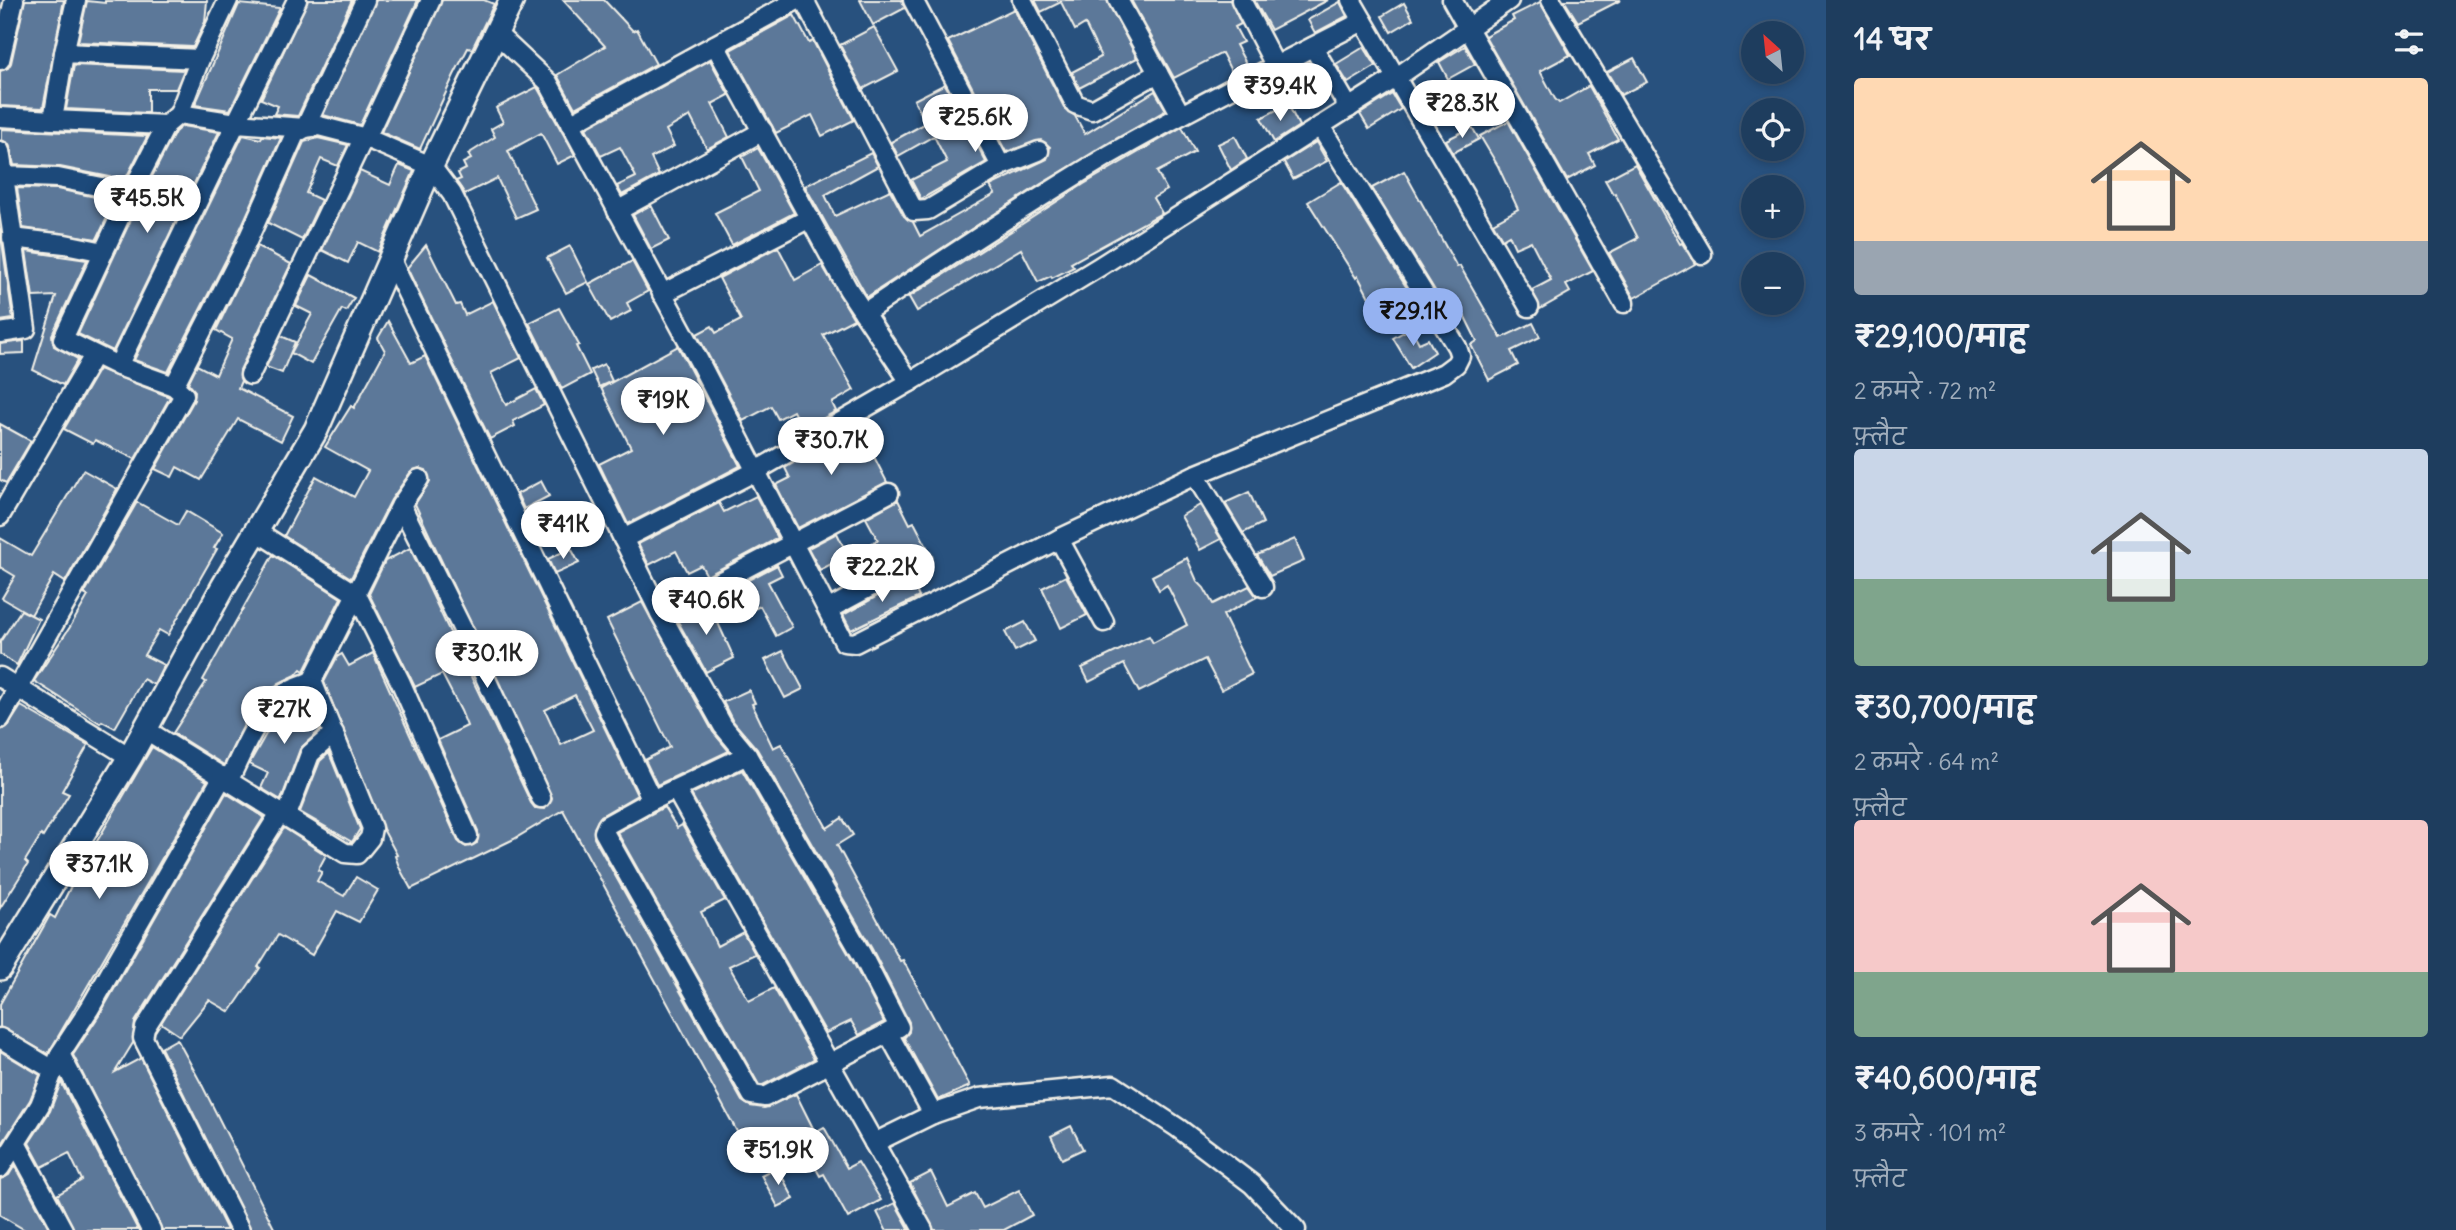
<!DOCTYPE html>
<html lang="hi">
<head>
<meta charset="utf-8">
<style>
	:root { --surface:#1e3d5e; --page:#2b4867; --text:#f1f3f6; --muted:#a1aebc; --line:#3c5673; --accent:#95b2f1 }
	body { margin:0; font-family:Delius,"Playpen Sans Deva",sans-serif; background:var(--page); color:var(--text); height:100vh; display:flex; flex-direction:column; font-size:26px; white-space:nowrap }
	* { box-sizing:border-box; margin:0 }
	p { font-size:23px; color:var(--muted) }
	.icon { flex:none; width:38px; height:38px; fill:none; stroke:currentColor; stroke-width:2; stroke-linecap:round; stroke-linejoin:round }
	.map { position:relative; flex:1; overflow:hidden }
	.details { display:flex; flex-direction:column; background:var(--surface); width:630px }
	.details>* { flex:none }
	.needle { width:46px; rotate:333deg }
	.tools { position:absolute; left:1741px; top:21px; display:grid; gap:14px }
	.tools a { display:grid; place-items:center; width:63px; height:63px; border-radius:50%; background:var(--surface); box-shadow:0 4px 10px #0003,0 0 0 2px var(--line); font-size:35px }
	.price { position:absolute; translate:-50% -60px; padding:0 16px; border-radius:24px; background:#fff; color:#222; font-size:23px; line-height:46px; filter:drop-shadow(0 2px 4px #0008) }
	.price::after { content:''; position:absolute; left:50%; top:42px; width:21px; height:16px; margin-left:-10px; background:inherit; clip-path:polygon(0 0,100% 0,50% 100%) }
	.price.active { background:var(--accent); color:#111 }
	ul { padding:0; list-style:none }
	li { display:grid; align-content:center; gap:14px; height:371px; padding:0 28px }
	li span { display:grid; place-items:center; height:217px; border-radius:7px; color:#555 }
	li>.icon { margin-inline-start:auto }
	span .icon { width:126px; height:126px; fill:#fffc; stroke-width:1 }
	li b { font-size:30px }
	h2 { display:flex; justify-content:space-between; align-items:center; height:84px; padding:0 28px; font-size:30px }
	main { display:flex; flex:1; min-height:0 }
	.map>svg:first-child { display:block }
	.building { fill:#5b7899; stroke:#f4f1e8; stroke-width:2; fill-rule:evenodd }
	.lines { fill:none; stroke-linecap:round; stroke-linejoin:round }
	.minor-casing { stroke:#f4f1e8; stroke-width:23 }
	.tertiary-casing { stroke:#f4f1e8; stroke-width:28 }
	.minor { stroke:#1f4a7a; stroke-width:18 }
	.tertiary { stroke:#1f4a7a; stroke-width:23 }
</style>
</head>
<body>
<main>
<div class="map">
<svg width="1826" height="1230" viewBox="0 0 1826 1230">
	<rect width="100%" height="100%" fill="#28517e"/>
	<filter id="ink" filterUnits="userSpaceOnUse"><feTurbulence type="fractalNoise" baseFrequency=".0143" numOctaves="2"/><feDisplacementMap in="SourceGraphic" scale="14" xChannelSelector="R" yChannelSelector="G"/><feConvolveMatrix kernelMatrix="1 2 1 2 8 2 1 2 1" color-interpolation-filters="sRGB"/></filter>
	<g filter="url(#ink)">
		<g class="building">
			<path d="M25,0H64L43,108L0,106V71L8,68L11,63Z"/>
			<path d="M308,0H352L298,116L274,114L278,106L261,99Z"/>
			<path d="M376,0H418L360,125L323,115Z"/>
			<path d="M442,0H484L494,4L472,49L468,48L454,75L420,149L381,132Z"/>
			<path d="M563,0H604L633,31L637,29L656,64L575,108L557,75L605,46Z"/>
			<path d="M860,0H902L905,8L873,25Z"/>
			<path d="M1035,0H1107L1137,58L1079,88L1072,72L1101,57L1085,24L1075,30L1061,2L1041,12Z"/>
			<path d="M1131,0H1230L1241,24L1235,27L1243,42L1236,45L1248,67L1233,75L1222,53L1174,78Z"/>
			<path d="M1254,0H1328L1271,30Z"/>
			<path d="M1564,0H1621L1578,22Z"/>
			<path d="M87,1L105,3V1H207L205,22L193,47L78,42Z"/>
			<path d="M1340,2L1347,16L1315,33L1308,20Z"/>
			<path d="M1540,2L1570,55L1540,71L1555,99L1559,103L1589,86L1618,139L1589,154L1595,165L1567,180L1485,36L1514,20L1512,16Z"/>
			<path d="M1404,3L1413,19L1391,32L1382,16Z"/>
			<path d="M239,4L280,8L230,110L195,105Z"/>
			<path d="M1014,9L1065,109L1075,116L1085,134L1155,91L1166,110L1041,184L867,297L805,186L871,153L878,166L825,195L835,216L890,190L904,216L913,222L920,236L995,194L990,186L1047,159L1050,147L1041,140L1006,152L948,41Z"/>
			<path d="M794,15L809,43L813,41L854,120L822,136L812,115L776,133L730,50Z"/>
			<path d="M874,27L898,71L863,89L840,45Z"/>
			<path d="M1465,46L1475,64L1448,79L1439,62Z"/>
			<path d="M1364,47L1376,66L1348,83L1336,64Z"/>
			<path d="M1634,58L1647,82L1621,95L1607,72Z"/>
			<path d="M710,60L729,95L712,104L729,137L707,149L690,116L666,130L674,146L651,158L659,175L622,195L617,186L636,177L620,147L601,156L586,128Z"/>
			<path d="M74,65L184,70L176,89H148V113L66,109Z"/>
			<path d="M945,84L986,162L921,199L911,180L947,162L934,136L898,156L891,142L926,123L914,100Z"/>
			<path d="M537,87L575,155L557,164L541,133L508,151L536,209L516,218L497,178L465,194L456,181L461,179L458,173L466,169L463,163L471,159L468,154L495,137L491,129L503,122L496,108Z"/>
			<path d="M1392,94L1401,109L1369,129L1360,114Z"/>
			<path d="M1288,104L1299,126L1274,142L1261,118Z"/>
			<path d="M1508,121L1593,271L1566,285L1570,292L1540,309L1532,290L1551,280L1531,241L1515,248L1509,235L1502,239L1493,223L1518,209L1498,166L1480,136Z"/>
			<path d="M182,126L219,132L113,351L78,334L141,198L175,132Z"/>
			<path d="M1182,127L1195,152L1157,172L1167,190L1153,198L1162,213L1071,263L1074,267L1052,278L1051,276L1038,282L1021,249L917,311L909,297L1084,184Z"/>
			<path d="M1472,127L1479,139L1453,153L1446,140Z"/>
			<path d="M2,129L147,136V137L125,180L60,167L14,165L9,144L2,140Z"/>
			<path d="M243,135L261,139L262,136L281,138L231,250L168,372L134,360Z"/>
			<path d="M1235,136L1247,159L1231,170L1218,144Z"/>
			<path d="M318,138L348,145L338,166L321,159L306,193L321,200L302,240L268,223L304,142Z"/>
			<path d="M1316,142L1327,161L1293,179L1284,162Z"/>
			<path d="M758,148L794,213L732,245L715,213L759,191L742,157Z"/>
			<path d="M1635,164L1680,244L1682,243L1695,264L1634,298L1609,253L1638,238L1615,193L1613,194L1605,180Z"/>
			<path d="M399,165L414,171L378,252L358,242L348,263L322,250L360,171L390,185Z"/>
			<path d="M1404,171L1457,267L1460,266L1501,338L1533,323L1540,337L1511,351L1518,365L1489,380L1471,345L1477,341L1464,315L1459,318L1445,294L1439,297L1372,188Z"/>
			<path d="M1341,182L1410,293L1376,311L1358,276L1356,278L1308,202Z"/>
			<path d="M17,188L57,189L115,201L97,239L23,228Z"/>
			<path d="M651,205L669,240L651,249L633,215Z"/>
			<path d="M0,228L13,319L0,321Z"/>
			<path d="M426,245L456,305L460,304L465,315L493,301L521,358L491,373L506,405L536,389L544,405L513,421L515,426L490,439L407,268Z"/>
			<path d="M257,246L291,264L240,370L241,381L238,388L293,416L281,441L238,419L201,480L177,467L172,477L155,469L194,400L195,391L188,383L197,365L216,375L232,339L216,330Z"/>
			<path d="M570,246L588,282L566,293L547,258Z"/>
			<path d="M778,247L795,280L822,265L854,319L823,335L854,390L832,403L836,411L803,430L793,411L778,419L771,406L743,421L697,334L712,326L716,333L741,320L719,278Z"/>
			<path d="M26,251L87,260L52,335L54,346L78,359L63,385L33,370L56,296L33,297Z"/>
			<path d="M632,261L648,291L627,303L631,311L610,322L589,284Z"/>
			<path d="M311,275L354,298L346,311L342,309L311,364L291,353L312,314L296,306Z"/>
			<path d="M559,308L579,345L576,346L590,374L562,389L529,323Z"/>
			<path d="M388,321L411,363L425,356L637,795L601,816L594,828V838L742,1101L750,1106L764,1108L796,1094L815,1132L824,1127L847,1168L858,1162L881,1200L848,1218L824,1174L820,1176L800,1140L784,1148L776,1133L747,1150L563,810L514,839L411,889L400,869L395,856L397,855L383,829L324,682L337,657L342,654L349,666L373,653L458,841L466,847L477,843L478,831L438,740L467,726L461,711L442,674L415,687L369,594L385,561L410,548L531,803L535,808L545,809L552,798L415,504L430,481L426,470L419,468L410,473L391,500L351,578L284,536L316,476L354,497L368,471L325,447L351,406L354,408L385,351L378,338ZM575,695L593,730L561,745L545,710Z"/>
			<path d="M1411,328L1419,343L1428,339L1435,352L1411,368L1393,338Z"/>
			<path d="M281,336L295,342L282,373L266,367Z"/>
			<path d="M24,341V353L0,354V344Z"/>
			<path d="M678,346L740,466L628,524L599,464L631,448L601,388Z"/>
			<path d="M604,364L612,381L599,387L591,370Z"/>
			<path d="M99,369L170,397L135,459L95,440L93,444L64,429Z"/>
			<path d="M862,423L875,449L871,451L887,482L798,528L776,485L790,478L785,468Z"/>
			<path d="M0,424L31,441L6,483L0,480Z"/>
			<path d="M83,470L117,489L65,582L54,575L31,615L2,598L15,576L0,567V538L31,556Z"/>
			<path d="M541,481L549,496L524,509L517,494Z"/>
			<path d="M1249,492L1263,523L1243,533L1225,503Z"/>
			<path d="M756,496L778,538L707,576L701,565L687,572L676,551L649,565L638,544L719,503L724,512Z"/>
			<path d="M898,500L910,524L914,522L928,549H917L846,587L833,563L820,570L808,548L837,533L848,556L878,540L866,518Z"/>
			<path d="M137,502L178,525L186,511L223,533L214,548L217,549L168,635L159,630L144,655L164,665L154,685L143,679L115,728L102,721L100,723L34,681L70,627L88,596L84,594Z"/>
			<path d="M1200,505L1221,539L1200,550L1181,516Z"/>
			<path d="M1295,539L1304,561L1270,576L1257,555Z"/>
			<path d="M571,548L579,563L555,574L548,559Z"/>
			<path d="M273,555L341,598L304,671L301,669L296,675L279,683L264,696L248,718L224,765L173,733L206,682L203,680Z"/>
			<path d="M1187,558L1197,581L1204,588L1213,604L1249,586L1257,597L1223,615L1252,674L1221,690L1205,659L1139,692L1124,664L1089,682L1082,668L1149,636L1153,643L1187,625L1167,585L1159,590L1152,576Z"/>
			<path d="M777,565L782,575L768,582L792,627L776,636L760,606L742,615L729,590Z"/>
			<path d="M1066,576L1087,615L1061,628L1042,588Z"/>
			<path d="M910,578L919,597L851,630L843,615Z"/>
			<path d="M708,601L734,658L706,672L676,618Z"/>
			<path d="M642,602L713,732L729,751L657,785L645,760L670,747L607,620Z"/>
			<path d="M21,610L39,619L17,665L0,654V642Z"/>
			<path d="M1025,622L1035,641L1015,651L1005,632Z"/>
			<path d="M783,651L803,689L785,698L765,660Z"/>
			<path d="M749,690L755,703L752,704L773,748L781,744L827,828L842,818L853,835L837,845L900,961L903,960L970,1086L938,1100L904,1038L909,1032V1022L872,949L757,749L732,720L723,702Z"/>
			<path d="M295,700L311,708L320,730L300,749L281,800L261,788L268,773L249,764L274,720Z"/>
			<path d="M21,706L88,745L62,791L69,794L43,837L41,835L25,861L28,864L0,908V730L9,725Z"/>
			<path d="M152,747L207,781L48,1054L0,1027V1004L50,915L55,918L72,884Z"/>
			<path d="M329,753L360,829L352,842L300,812L320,761Z"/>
			<path d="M742,770L852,960L884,1022L859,1035L851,1021L826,1033L691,794Z"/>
			<path d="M226,793L264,817L135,1022L133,1043L115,1072L141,1058L227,1230H162L73,1055L100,1014Z"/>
			<path d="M664,807L677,828L682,825L725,900L701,912L717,946L743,932L755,954L729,966L749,1001L774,988L814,1059L763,1085H759L617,832Z"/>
			<path d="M284,828L326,855L318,870L322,872L317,881L344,896L356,877L378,890L359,922L337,911L312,955L278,935L258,967L260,968L230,1012L209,1000L180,1036L161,1023Z"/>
			<path d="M177,1039L202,1085L275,1230H251L161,1048Z"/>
			<path d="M0,1051L40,1075L30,1100L0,1147Z"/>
			<path d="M61,1082L138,1230H74L57,1195L82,1180L69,1153L42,1167L29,1143L50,1111Z"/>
			<path d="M1071,1126L1083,1149L1062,1159L1051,1136Z"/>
			<path d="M15,1165L50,1230H25L0,1215V1179L9,1175Z"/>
			<path d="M777,1167L794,1199L778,1207L761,1175Z"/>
			<path d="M931,1172L948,1207L975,1193L983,1208L1019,1190L1032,1215L1004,1230H934L910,1183Z"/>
			<path d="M895,1203L910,1230H886L877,1212Z"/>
		</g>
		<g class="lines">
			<defs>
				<g id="minor">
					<path d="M297,0L236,123L305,128L319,126L366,138L431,166L452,194L660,613L723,726L747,755"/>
					<path d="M804,0L914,211L928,210L1001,166L1039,151"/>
					<path d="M913,0L1001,166"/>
					<path d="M1022,0L1075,104L1092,110L1158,73"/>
					<path d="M1118,0L1181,115"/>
					<path d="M1241,0L1275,65"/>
					<path d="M1351,0L1529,307"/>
					<path d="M1452,0L1624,303"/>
					<path d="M1551,0L1702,254"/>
					<path d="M497,34L548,82L699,361L844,642L855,643L1059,539L1195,475L1444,373L1456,364L1460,356L1457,347L1320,126"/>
					<path d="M715,45L848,289L910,382"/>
					<path d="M1313,47L1349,108"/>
					<path d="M64,53L76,0"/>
					<path d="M0,60L14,0"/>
					<path d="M0,117L53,120L64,53L200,59"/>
					<path d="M53,120L166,125"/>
					<path d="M570,124L797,0"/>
					<path d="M366,138L431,0"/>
					<path d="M0,151L4,176L58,178L131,193L166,125L179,114"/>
					<path d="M131,193L63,339L118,366L174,386L241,255L295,134L305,128L365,0"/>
					<path d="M617,211L763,131"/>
					<path d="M12,238L65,244L104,252"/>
					<path d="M391,260L652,800"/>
					<path d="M662,294L810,218"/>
					<path d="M864,313C945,259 1026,205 1109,155C1192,107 1278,65 1363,21"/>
					<path d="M0,333L26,329L4,176"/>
					<path d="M118,366L236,123L179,114L200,59L228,0"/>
					<path d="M250,375L363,139"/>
					<path d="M1195,475L1263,587"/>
					<path d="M401,505L468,640L541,798"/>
					<path d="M0,516L94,355"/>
					<path d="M256,531L357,595L401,683L468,836"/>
					<path d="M623,539L756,471L910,382L1099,267L1394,79L1509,0"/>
					<path d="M1059,539L1104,622"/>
					<path d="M829,609L922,559"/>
					<path d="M660,613L889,493"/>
					<path d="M0,677L130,757"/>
					<path d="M0,719L184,395L174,386"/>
					<path d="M146,730L345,853L357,854L370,838L372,828L312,681L401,505L419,479"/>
					<path d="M229,780C243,751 256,716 282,695C289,688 303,685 312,681"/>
					<path d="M676,790L923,1230"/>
					<path d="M287,815L310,754L334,733"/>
					<path d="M0,1038L55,1071"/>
					<path d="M60,1054L151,1230"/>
					<path d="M933,1114L979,1098L1113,1085L1178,1128L1252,1184L1296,1230"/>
					<path d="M16,1143L63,1230"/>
					<path d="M874,1143L933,1114L888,1033L899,1027L862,955L747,755L652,800L607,825L604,832L752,1095L765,1097L888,1033"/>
					<path d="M0,1168L40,1105L60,1054L90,1008L223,776"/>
					<path d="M240,1230L143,1038L145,1028L280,813"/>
				</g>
				<path id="tertiary" d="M0,968L130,757L223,587L316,430L431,166L512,0"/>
			</defs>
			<use href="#minor" class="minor-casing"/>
			<use href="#tertiary" class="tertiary-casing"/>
			<use href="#minor" class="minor"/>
			<use href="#tertiary" class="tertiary"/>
		</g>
	</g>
</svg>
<div class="tools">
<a><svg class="needle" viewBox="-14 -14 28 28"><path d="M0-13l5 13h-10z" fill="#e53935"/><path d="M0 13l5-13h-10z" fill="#a1aebc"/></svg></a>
<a><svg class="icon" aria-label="locate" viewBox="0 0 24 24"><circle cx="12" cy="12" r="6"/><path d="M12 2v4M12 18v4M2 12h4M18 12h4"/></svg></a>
<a>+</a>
<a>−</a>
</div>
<b class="price" style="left:1280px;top:123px">₹39.4K</b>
<b class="price" style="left:1462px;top:140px">₹28.3K</b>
<b class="price" style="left:975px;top:154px">₹25.6K</b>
<b class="price" style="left:147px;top:235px">₹45.5K</b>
<b class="price active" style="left:1413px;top:348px">₹29.1K</b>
<b class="price" style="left:663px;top:437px">₹19K</b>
<b class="price" style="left:831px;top:477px">₹30.7K</b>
<b class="price" style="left:563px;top:561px">₹41K</b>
<b class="price" style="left:882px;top:604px">₹22.2K</b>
<b class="price" style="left:706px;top:637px">₹40.6K</b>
<b class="price" style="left:487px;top:690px">₹30.1K</b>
<b class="price" style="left:284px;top:746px">₹27K</b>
<b class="price" style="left:99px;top:901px">₹37.1K</b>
<b class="price" style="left:778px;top:1187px">₹51.9K</b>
</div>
<section class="details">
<h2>14 घर<svg class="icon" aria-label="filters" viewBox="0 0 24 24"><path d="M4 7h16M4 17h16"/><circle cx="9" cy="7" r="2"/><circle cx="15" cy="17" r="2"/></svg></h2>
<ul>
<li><span style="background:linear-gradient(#ffd9b3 75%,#9aa5b1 0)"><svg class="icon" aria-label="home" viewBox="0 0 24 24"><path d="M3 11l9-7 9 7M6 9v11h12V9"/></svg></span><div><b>₹29,100/माह</b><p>2 कमरे · 72 m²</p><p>फ़्लैट</p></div></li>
<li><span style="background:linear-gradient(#c9d6e8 60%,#7fa58c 0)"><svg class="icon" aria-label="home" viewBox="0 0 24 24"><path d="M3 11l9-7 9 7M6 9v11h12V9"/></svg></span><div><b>₹30,700/माह</b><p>2 कमरे · 64 m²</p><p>फ़्लैट</p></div></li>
<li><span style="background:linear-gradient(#f6c9c9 70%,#7fa58c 0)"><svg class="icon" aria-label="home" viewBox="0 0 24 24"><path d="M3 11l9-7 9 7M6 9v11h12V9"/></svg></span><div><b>₹40,600/माह</b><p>3 कमरे · 101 m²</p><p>फ़्लैट</p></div></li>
</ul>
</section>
</main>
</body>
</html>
